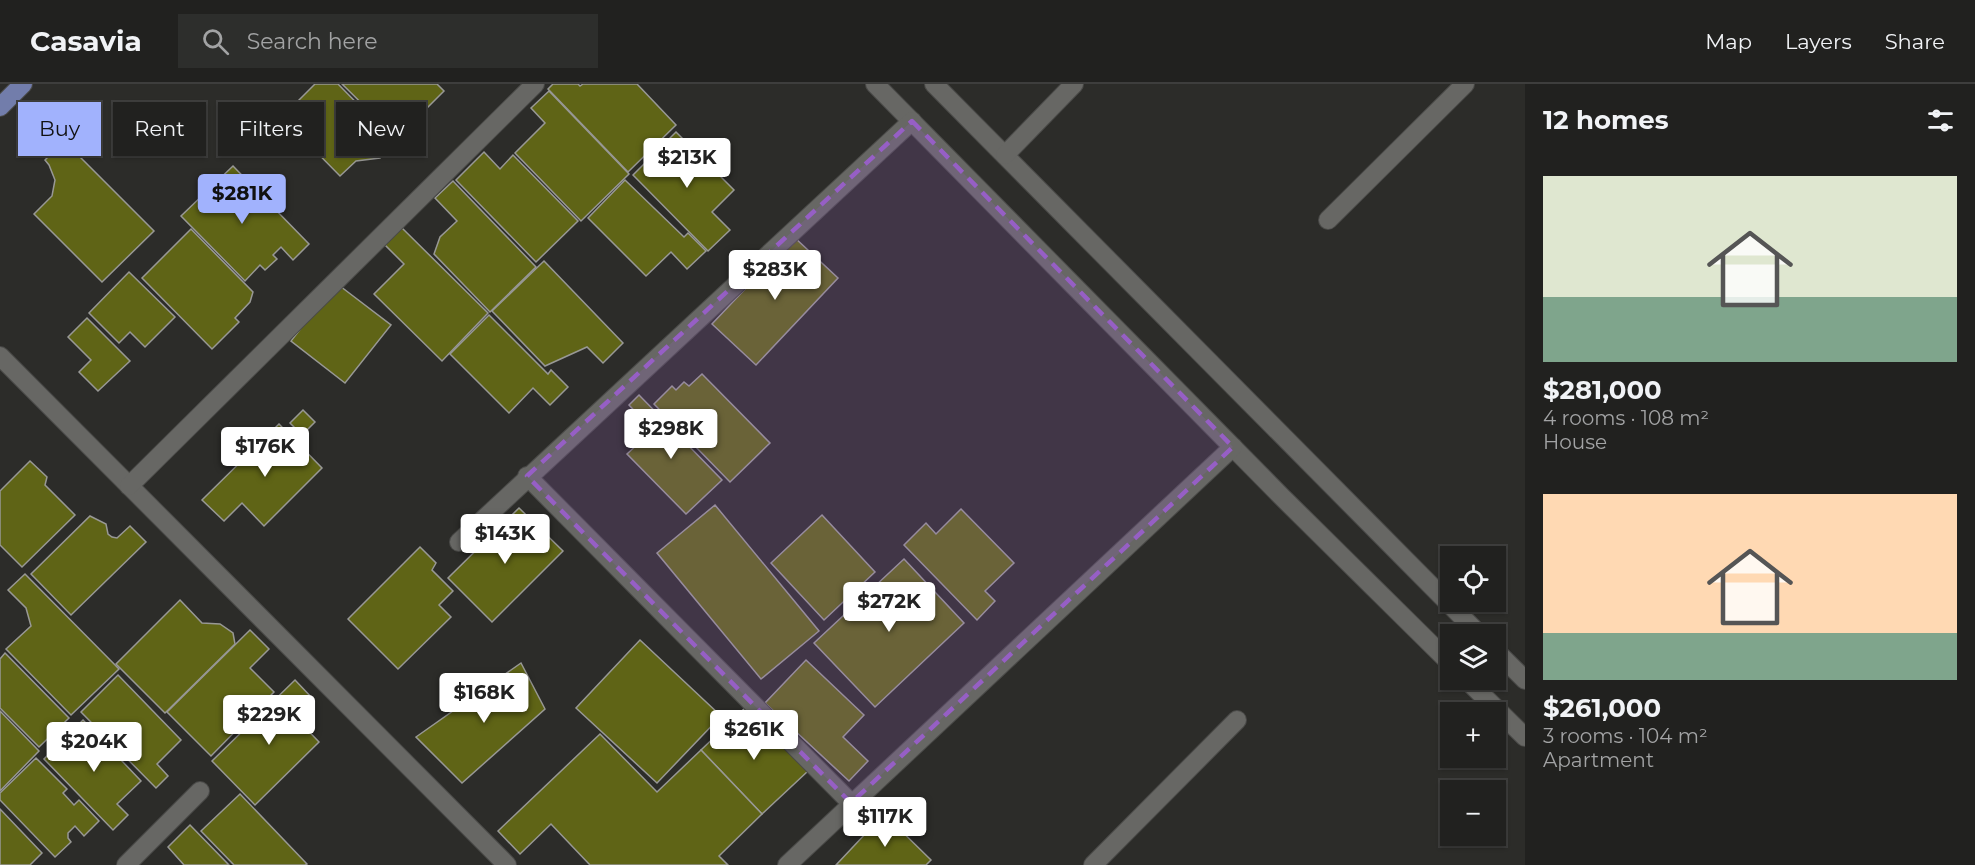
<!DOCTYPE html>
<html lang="en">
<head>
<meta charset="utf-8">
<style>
	:root { --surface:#21211f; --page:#2d2e2c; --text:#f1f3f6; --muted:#a2a3a4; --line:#3e3e3d; --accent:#a1b2fd }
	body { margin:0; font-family:Montserrat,sans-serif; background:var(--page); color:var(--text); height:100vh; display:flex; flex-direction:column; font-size:22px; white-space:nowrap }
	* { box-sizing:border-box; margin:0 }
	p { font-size:20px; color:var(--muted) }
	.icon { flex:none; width:33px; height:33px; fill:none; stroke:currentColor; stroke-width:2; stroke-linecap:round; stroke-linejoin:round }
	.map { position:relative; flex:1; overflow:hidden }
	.sheet { display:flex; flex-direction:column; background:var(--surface); width:450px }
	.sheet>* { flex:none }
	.top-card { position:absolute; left:18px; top:18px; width:570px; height:54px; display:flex; gap:12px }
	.tools { position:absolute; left:1440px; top:462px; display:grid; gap:12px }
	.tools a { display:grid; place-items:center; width:66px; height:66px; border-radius:0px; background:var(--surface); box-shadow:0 2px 4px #0004,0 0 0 2px var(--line); font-size:30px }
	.price { position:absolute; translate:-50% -51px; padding:0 14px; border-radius:6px; background:#fff; color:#222; font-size:20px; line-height:39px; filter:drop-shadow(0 2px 3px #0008) }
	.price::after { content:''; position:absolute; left:50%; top:36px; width:18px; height:14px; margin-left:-9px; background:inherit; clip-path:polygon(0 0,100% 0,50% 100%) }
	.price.active { background:var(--accent); color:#111 }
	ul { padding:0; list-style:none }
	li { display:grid; align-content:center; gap:12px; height:318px; padding:0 18px }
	li span { display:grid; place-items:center; height:186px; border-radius:0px; color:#555 }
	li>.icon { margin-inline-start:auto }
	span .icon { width:108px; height:108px; fill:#fffc; stroke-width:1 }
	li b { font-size:26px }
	h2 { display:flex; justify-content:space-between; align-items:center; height:72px; padding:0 18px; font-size:26px }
	.chip { padding:0 21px; border-radius:0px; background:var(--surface); box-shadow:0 2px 4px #0004,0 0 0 2px var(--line); font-size:21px; line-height:54px }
	.chip.active { background:var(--accent); color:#111 }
	header { display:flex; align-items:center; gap:36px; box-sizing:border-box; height:84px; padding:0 30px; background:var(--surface); border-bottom:2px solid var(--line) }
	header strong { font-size:28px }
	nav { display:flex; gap:33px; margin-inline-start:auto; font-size:21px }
	.search { width:420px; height:54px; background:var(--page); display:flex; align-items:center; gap:15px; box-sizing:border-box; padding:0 21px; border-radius:0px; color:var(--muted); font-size:22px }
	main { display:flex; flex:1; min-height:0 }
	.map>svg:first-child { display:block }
	.building { fill:#5f6416; stroke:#989895; stroke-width:1.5 }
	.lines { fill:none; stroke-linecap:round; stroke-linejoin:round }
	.minor-casing { stroke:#4a4a48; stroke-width:20 }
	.major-casing { stroke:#4a4a48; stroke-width:20 }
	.minor { stroke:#676764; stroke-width:18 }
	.major { stroke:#727dab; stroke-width:18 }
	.marked { fill:#965fc5; fill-opacity:0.2; stroke:#965fc5; stroke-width:4.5; stroke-dasharray:12 8; stroke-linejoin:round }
</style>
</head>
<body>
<header>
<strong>Casavia</strong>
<div class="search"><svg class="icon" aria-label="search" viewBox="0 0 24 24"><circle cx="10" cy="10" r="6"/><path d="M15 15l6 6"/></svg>Search here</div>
<nav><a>Map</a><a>Layers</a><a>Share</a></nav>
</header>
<main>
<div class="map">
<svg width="1525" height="781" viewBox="0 0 1525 781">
	<rect width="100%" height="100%" fill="#2c2c29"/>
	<g class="building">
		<path d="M315,0H338L396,59L380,74L356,77L340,92L282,33Z"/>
		<path d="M342,0H437L444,7L397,54Z"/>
		<path d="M553,0H578L580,2L583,0H637L676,41L628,88L548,5Z"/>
		<path d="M549,7L629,90L581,137L515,69L545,39L531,24Z"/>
		<path d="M676,48L734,106L712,128L730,146L708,167L633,91Z"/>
		<path d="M64,57L154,147L102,198L34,130L52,112L55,96L49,81L45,76Z"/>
		<path d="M484,68L500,85L513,71L578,137L536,178L456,96Z"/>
		<path d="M233,82L309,160L293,176L281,163L273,171L277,175L265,186L260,181L245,197L181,132Z"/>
		<path d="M625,96L684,153L688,149L706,167L687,185L671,168L646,192L588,134Z"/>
		<path d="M453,97L536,183L490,228L434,170L440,153L457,137L435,114Z"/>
		<path d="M401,143L488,229L442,277L374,210L404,180L384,160Z"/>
		<path d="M191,145L253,208L250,218L235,234L239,238L212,265L142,194Z"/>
		<path d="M794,153L838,194L756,281L712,240Z"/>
		<path d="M544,177L623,259L603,279L587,263L545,282L492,227Z"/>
		<path d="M129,188L175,233L145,263L130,248L119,259L89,229Z"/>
		<path d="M336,199L391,241L345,299L291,257Z"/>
		<path d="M489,231L548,290L551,286L568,303L550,321L533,304L509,329L450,270Z"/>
		<path d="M87,234L130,277L98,307L79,288L91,276L68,253Z"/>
		<path d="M702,290L770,359L730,398L654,320L672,302L676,306L684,298L689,302Z"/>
		<path d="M639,311L722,396L686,430L627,370L640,358L643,336L629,321Z"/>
		<path d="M303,326L315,338L302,351L290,339Z"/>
		<path d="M279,340L322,384L264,442L242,419L224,437L202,416Z"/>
		<path d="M30,377L47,393L45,401L75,431L22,483L0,461V407Z"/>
		<path d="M715,421L819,547L761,595L657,469Z"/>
		<path d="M519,424L563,467L492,538L448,494Z"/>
		<path d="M961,425L1014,479L985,507L995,517L977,536L904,461L926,439L936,450Z"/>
		<path d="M822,431L875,488L824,536L771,479Z"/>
		<path d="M90,432L106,440L108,450L112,453L117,454L130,442L146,458L71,531L31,490Z"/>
		<path d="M420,463L436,479L432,486L453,507L439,521L451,533L398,585L348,535Z"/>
		<path d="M904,475L964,539L875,623L814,559Z"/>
		<path d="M25,490L119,585L71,631L6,565L31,542L26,524L8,506Z"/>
		<path d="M180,516L202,539L220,540L233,549L235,560L165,629L116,580Z"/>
		<path d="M250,546L269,565L250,584L274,608L211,672L167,628Z"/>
		<path d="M640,556L721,632L657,699L576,624Z"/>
		<path d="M5,569L69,634L39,663L0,624V575Z"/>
		<path d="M806,576L864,631L843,653L868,677L849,697L765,619Z"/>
		<path d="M521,579L545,625L462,699L416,653Z"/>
		<path d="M118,591L181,656L157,680L168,692L156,704L81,628Z"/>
		<path d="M295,596L313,615L295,633L319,658L255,721L212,677Z"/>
		<path d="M746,623L808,687L762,730L701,666Z"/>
		<path d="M0,627L39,667L0,707Z"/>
		<path d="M83,636L141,697L117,720L128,731L113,746L44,675Z"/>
		<path d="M600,650L657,708L701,666L762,730L719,772L728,781H590L551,740L520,770L498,747Z"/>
		<path d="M36,674L67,705L63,709L74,721L79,716L99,737L84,752L75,742L68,749V754L71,758L55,773L0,716V709Z"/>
		<path d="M240,710L307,780L305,781H234L201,747Z"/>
		<path d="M0,725L42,769L30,781H0Z"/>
		<path d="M884,730L931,776L926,781H836Z"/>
		<path d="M190,741L229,781H184L168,763Z"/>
	</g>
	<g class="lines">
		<defs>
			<g id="minor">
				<path d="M875,0L1282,413L1450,579"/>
				<path d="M934,0L1479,550"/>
				<path d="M1005,71L1074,0"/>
				<path d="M1328,136L1465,0"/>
				<path d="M0,272L507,781"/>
				<path d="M527,392L851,719"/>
				<path d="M129,402L535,0"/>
				<path d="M459,458L912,37"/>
				<path d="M1496,567L1525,596"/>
				<path d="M1467,596L1525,653"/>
				<path d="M126,781L200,707"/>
				<path d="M787,781L1233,363"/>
				<path d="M1093,781L1237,636"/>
			</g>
			<path id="major" d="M0,23L23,0"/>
		</defs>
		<use href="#minor" class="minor-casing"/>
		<use href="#major" class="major-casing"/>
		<use href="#minor" class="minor"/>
		<use href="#major" class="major"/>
	</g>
	<path class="marked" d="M912,37L1233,363L851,719L527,392Z"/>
</svg>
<div class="tools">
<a><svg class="icon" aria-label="locate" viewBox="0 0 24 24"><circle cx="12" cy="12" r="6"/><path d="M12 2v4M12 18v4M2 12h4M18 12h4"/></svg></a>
<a><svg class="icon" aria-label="layers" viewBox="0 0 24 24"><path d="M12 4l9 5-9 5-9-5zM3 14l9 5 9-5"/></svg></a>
<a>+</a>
<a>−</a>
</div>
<b class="price" style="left:687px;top:105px">$213K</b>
<b class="price active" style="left:242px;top:141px">$281K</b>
<b class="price" style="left:775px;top:217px">$283K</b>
<b class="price" style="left:671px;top:376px">$298K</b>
<b class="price" style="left:265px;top:394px">$176K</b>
<b class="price" style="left:505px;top:481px">$143K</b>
<b class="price" style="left:889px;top:549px">$272K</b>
<b class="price" style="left:484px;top:640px">$168K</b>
<b class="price" style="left:269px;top:662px">$229K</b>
<b class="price" style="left:754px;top:677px">$261K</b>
<b class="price" style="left:94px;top:689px">$204K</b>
<b class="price" style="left:885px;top:764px">$117K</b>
<div class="top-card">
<a class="chip active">Buy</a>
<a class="chip">Rent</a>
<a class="chip">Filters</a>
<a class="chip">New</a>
</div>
</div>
<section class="sheet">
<h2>12 homes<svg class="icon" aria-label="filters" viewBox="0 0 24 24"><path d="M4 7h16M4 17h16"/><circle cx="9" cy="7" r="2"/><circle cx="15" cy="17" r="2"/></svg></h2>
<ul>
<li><span style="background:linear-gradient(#dfe7d0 65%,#7fa58c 0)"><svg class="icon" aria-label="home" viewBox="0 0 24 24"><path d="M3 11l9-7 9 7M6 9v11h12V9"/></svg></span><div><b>$281,000</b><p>4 rooms · 108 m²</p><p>House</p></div></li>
<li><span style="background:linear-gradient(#ffd9b3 75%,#7fa58c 0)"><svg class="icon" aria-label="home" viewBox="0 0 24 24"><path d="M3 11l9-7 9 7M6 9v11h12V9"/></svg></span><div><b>$261,000</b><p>3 rooms · 104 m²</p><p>Apartment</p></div></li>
</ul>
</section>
</main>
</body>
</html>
